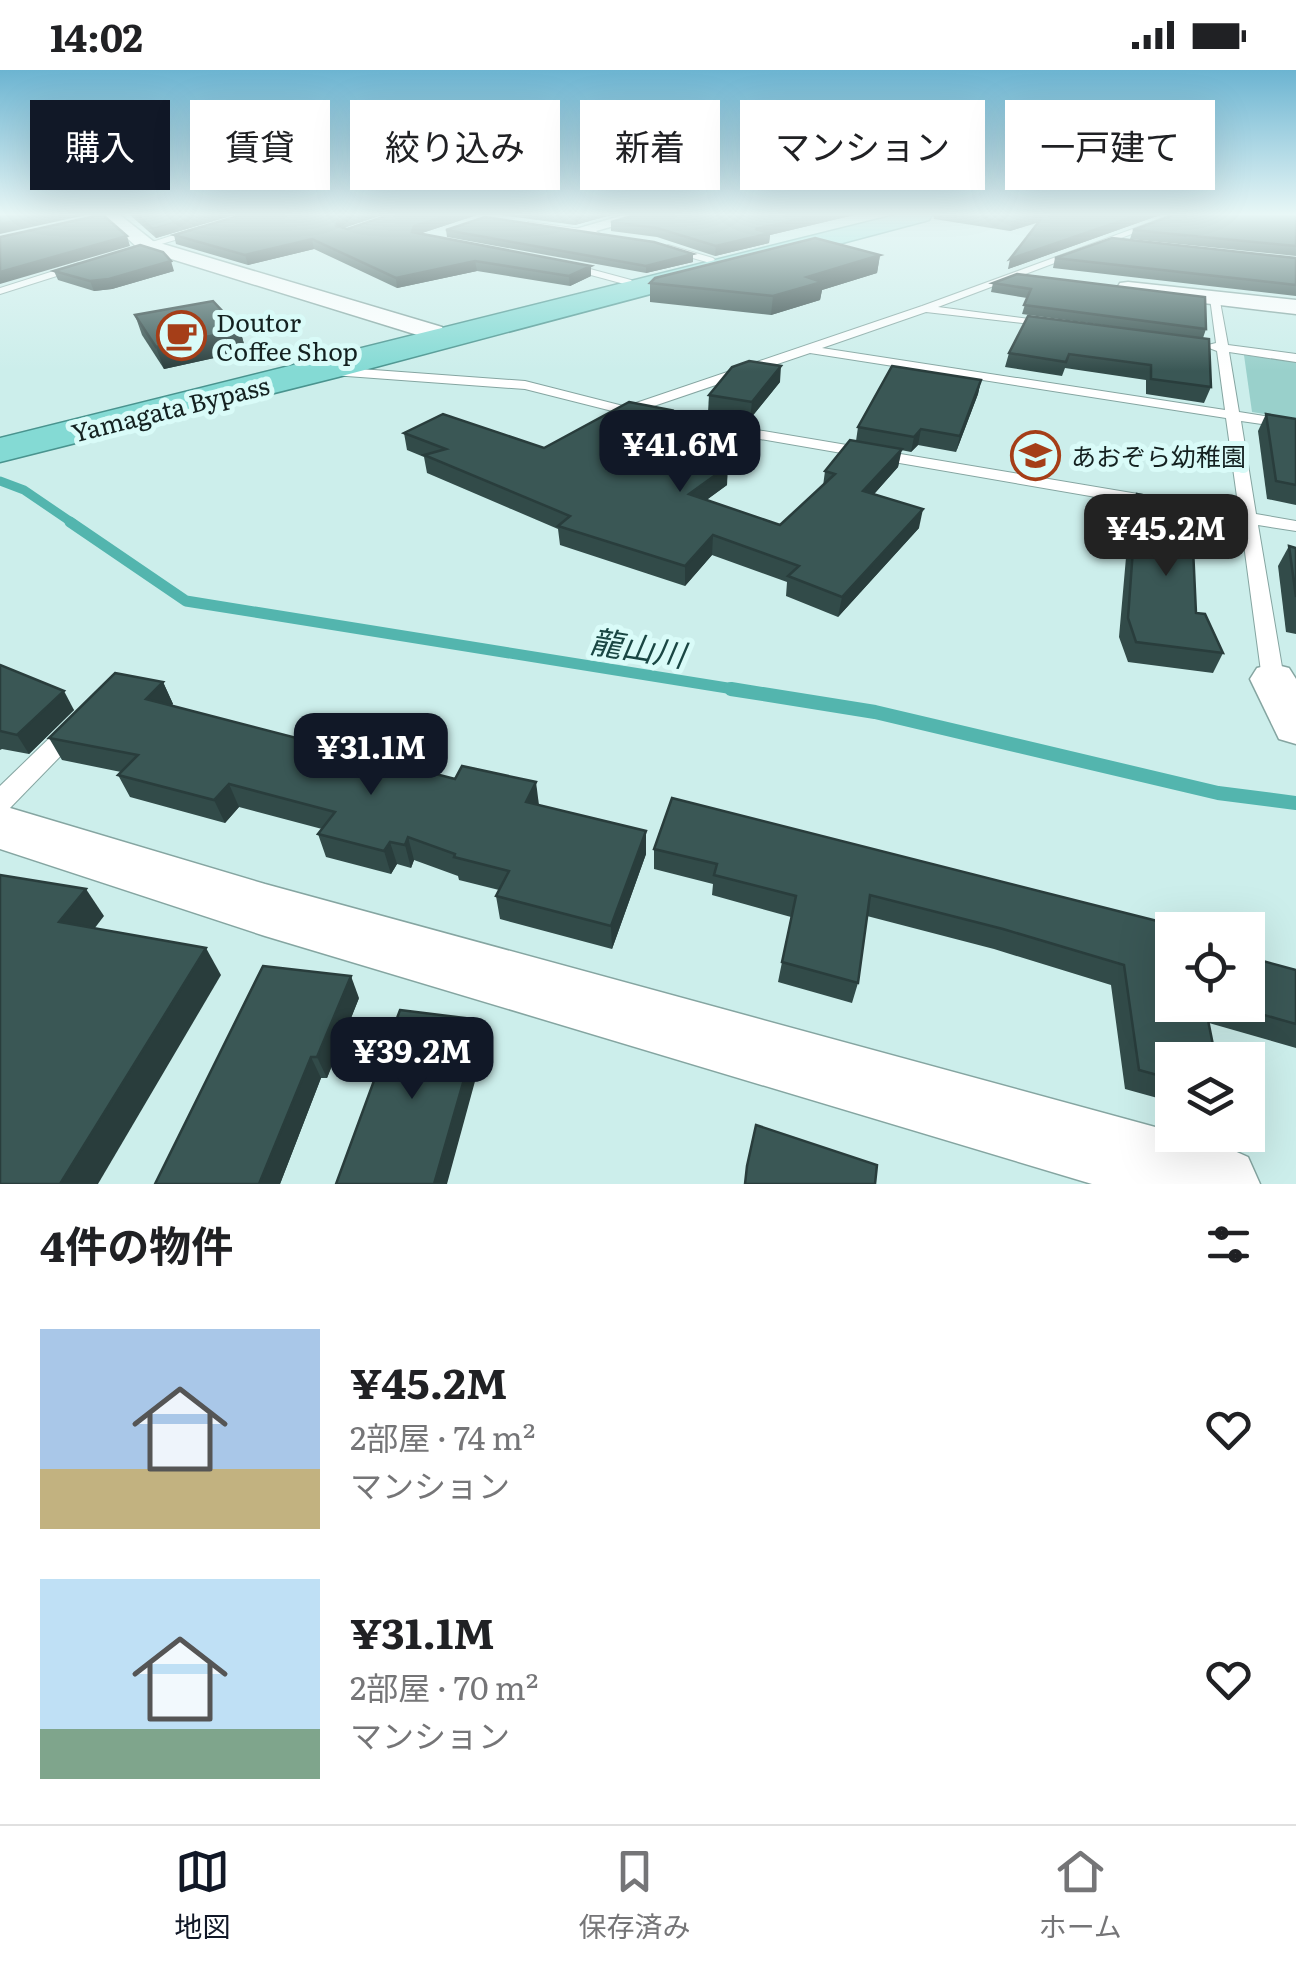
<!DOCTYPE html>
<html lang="ja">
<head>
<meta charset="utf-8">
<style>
	:root { --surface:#fff; --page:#f2f2f2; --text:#202124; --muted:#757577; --line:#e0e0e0; --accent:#111827 }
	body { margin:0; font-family:Literata,"Noto Sans JP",serif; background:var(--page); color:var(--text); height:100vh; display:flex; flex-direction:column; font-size:38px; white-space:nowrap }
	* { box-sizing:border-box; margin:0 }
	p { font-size:32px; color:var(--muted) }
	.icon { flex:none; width:55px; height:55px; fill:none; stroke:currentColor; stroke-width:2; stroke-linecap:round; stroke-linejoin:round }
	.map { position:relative; height:1114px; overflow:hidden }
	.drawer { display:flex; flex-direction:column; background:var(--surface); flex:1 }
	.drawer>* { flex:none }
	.banner { position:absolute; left:30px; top:30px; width:1238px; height:90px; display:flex; gap:20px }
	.fabs { position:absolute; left:1155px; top:842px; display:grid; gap:20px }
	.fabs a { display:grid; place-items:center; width:110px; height:110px; border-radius:0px; background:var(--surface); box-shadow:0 10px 40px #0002; font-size:50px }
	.price { position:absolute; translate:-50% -85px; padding:0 22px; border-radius:20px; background:var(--accent); color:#fff; font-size:32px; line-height:65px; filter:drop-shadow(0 2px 5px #0008) }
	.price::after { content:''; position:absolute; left:50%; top:60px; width:30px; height:22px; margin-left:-15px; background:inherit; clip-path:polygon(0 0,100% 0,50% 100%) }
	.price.current { background:#222; color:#fff }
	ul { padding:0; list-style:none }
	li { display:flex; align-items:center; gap:30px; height:250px; padding:0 40px }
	li span { display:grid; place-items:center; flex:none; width:280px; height:200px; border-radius:0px; color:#555 }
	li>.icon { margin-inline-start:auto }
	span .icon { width:120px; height:120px; fill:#fffc; stroke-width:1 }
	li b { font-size:42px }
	h2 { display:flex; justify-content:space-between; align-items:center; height:120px; padding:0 40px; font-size:42px }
	.pill { padding:0 35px; border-radius:0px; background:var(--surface); box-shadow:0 10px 40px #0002; font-size:35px; line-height:90px }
	.pill.current { background:var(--accent); color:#fff }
	.status { display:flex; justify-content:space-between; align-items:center; height:70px; padding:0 50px; background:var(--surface); direction:ltr }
	.status svg { height:28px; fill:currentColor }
	.tabs { display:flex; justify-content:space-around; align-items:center; height:140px; border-top:2px solid var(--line); background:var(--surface); font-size:28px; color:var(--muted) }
	.tabs a { display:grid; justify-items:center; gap:5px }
	.tabs .current { color:var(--accent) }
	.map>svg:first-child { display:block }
	.green { fill:#99d0cb }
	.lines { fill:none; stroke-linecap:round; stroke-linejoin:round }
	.stream-far2 { stroke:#53b5ae; stroke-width:9 }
	.stream-far1 { stroke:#53b5ae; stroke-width:11 }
	.stream { stroke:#53b5ae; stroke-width:14 }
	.service-casing { stroke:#85a5a1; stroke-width:2 }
	.minor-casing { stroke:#85a5a1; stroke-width:3 }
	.trunk-casing { stroke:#49938e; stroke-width:3 }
	.service { fill:#fff; fill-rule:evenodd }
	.minor { fill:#fff; fill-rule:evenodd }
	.trunk { fill:#84dad4; fill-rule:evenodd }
	.wall { fill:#324b49 }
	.shaded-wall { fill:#293d3c }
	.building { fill:#3a5755; stroke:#293d3c; stroke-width:2.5 }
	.labels { text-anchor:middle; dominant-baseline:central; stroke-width:10; stroke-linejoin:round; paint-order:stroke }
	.far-poi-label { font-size:25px; fill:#142120; stroke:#d9fbf8; text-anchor:start }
	.far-street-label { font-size:25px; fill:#142120; stroke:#d9fbf8 }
	.water-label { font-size:32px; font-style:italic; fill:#194643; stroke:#d9fbf8 }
</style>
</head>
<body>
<div class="status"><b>14:02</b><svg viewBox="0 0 49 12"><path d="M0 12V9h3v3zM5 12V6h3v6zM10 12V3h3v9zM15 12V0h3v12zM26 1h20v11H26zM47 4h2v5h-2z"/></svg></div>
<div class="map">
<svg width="1296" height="1114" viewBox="0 0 1296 1114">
	<rect width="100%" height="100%" fill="#cceeeb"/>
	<path class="green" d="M1244,285L1296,292V349L1252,342Z"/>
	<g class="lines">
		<path class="stream-far2" d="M0,411L24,420L74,454"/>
		<path class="stream-far1" d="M70,452L186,531L746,621"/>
		<path class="stream" d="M731,619L875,642L1218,723L1296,733"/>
		<defs>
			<g id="service">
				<path d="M1171,145H1182L938,237L1053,252L1059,255L1057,257L926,242L822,278L1225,340L1217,281L1204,276L1216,273L1210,228L1219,226L1228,275L1296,284V292L1229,282L1239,342L1296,351V359L1241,351L1256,444L1296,451V461L1258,455L1284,609L1273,616L1262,609L1241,452L644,349L525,319L333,305L327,301L333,297L525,311L635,339L636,333L922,236ZM810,283L1226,348L1239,441L650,342L648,338Z"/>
				<path d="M528,152L596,161L600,164L596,167L531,156Z"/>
				<path d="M199,157L202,162L131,183L127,180Z"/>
				<path d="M668,175L713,188L715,190L710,193L665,180Z"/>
				<path d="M564,192L631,210L633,212L628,215L561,197Z"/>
				<path d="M79,193L82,198L0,224V218Z"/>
				<path d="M73,651L81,653L84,659L81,665L9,739L0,742V716L65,653Z"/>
			</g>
			<g id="minor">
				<path d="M102,145H120L153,171L442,257L445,262L433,269L424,267L139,179Z"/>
				<path d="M624,145H653L578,166L569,161Z"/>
				<path d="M1128,212L1296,230V244L1120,223L1117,218L1120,213Z"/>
				<path d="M1273,594L1289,598L1296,609V674L1279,669L1250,609L1257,598Z"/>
				<path d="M0,735L265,814L1221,1075L1248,1087L1260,1114H1092L265,866L0,779Z"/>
			</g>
			<path id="trunk" d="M896,145H932L929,150L338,307L0,392V368Z"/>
		</defs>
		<use href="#service" class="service-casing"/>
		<use href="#minor" class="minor-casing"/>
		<use href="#trunk" class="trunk-casing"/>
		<use href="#service" class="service"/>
		<use href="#minor" class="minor"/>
		<use href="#trunk" class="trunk"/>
	</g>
	<g class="wall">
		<path d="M130,145H234L156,168Z"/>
		<path d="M241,145H382L344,158L347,159L389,145H477L422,163L591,206L570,216L477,201L397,218L314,179L248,195L176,174L174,165Z"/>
		<path d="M501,145H611L575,155Z"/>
		<path d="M636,145H854L770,165L769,173L715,186L657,167L611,161V152Z"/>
		<path d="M933,145H1160L1008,199L1038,152L1010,161L934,149Z"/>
		<path d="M1296,145V186L1130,169L1133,160Z"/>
		<path d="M446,160L693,192L646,203L447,167Z"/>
		<path d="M880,185L877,203L822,220L820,230L771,245L650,232V213Z"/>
		<path d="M1055,188H1296V226L1053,198Z"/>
		<path d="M54,201H174L112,219L94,221L58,210Z"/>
		<path d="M1017,204L1206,259L1203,268L1211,317L1204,333L1146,324V310L1065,298L1062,306L1005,297L1009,283L1125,258L1022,244L1027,228L991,222L993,213Z"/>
		<path d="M135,245L240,260L246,281L164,299L142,265Z"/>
		<path d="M981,310L978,324L956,382L918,375L911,382L901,380L898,397L874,424L919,458L838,547L786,526L787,512L712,485L685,516L560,475L558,459L427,403L424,387L407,380L404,363L544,378L671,340V357L649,371L727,415L706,430L780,455L823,416L825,401L856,371L858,357Z"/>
		<path d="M780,312L750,349L708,342L709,325Z"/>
		<path d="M1266,344L1296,349V435L1267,429L1258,361Z"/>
		<path d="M1137,424L1196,543L1223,583L1213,603L1128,592L1119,567L1130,442Z"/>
		<path d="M1289,476L1296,478V564L1286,562L1278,496Z"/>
		<path d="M0,595L74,640L29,684L2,679L0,680Z"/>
		<path d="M163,612L173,634L171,636L538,735L646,784L612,879L500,849L496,826L499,820L459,810L458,806L414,790L411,798L397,794L391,804L326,787L318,764L322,759L239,737L225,753L130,727L118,705L121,702L62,690L49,668Z"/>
		<path d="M654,779L1185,858L1172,935H1248L1296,900V978L1209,953L1172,990V1032L1125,1019L1111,915L994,879L867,846L858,913L852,933L778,912L791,847L712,825L713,814L654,799Z"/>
		<path d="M359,928L327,1008H321L280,1114H155Z"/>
	</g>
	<g class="shaded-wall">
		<path d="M43,145H86L0,164V154Z"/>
		<path d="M202,145H234L156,168L153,159Z"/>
		<path d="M355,145H382L340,159L336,156L338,150Z"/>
		<path d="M450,145H477L416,165L412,162L414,156Z"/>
		<path d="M580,145H611L575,155V146Z"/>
		<path d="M818,145H854L770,165L769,173L715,186L716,176L755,159Z"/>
		<path d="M1036,145H1045L1043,151L1010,161L1012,152Z"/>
		<path d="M1138,145H1160L1008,199L1010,189Z"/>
		<path d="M127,166L130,176L0,214V202Z"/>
		<path d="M312,169L314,179L248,195L245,185Z"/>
		<path d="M693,184V192L646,203V196Z"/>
		<path d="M880,185L877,203L822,220L820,230L771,245L773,226L807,207Z"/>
		<path d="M171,191L174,201L112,219L94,221L90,211Z"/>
		<path d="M475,191L477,201L397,218L396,208Z"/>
		<path d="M591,196V206L570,216L569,206Z"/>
		<path d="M240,260L246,281L164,299L156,277Z"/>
		<path d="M781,296L780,312L750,349L752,332Z"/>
		<path d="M981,310L978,324L956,382L960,366Z"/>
		<path d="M671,340V357L630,382L629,365Z"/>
		<path d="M921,359L918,375L911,382L914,367Z"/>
		<path d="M902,379L898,397L860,440L863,421Z"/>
		<path d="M728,396L727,415L689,443V424Z"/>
		<path d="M923,439L919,458L838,547L842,527Z"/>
		<path d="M713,465L712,485L685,516V496Z"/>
		<path d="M163,612L173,634L156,651L146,629Z"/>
		<path d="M64,621L74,640L29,684L17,665Z"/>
		<path d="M536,712L539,735L529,755L526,732Z"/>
		<path d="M229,714L239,737L225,753L214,730Z"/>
		<path d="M646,761V784L612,879L611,856Z"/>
		<path d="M408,767L414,790L411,798L405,775Z"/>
		<path d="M390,772L397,794L391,804L384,781Z"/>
		<path d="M86,819L104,846L78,880L59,852Z"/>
		<path d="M206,878L221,905L98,1114H60Z"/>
		<path d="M351,906L359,928L327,1008L317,987Z"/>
		<path d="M481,950L486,971L447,1114H434Z"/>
		<path d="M311,987L321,1008L280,1114H259Z"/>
	</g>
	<g class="building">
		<path d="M0,145H43L0,154Z"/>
		<path d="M100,145H103L127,166L0,202V167Z"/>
		<path d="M137,145H202L153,159Z"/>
		<path d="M241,145H355L338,150L336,156L347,159L389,145H450L414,156L412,162L591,196L569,206L475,191L396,208L312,169L245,185L174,165Z"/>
		<path d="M636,145H818L755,159L770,163L716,176L657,158L611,152Z"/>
		<path d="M965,145H1036L1012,152Z"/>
		<path d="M1044,145H1138L1010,189Z"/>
		<path d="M1173,145H1296V176L1133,160Z"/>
		<path d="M485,147L654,172L693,184L646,196L446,160Z"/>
		<path d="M815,168L880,185L807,207L822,212L773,226L650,213L655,208Z"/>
		<path d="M1112,168L1296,188V215L1055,188Z"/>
		<path d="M140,175L163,182L171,191L109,209L90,211L54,201Z"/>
		<path d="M1017,204L1205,227L1206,259L1024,235L1031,219L993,213Z"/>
		<path d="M213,231L240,260L156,277L135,245Z"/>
		<path d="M1028,246L1209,269L1211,317L1151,309V295L1069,284L1066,292L1009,283Z"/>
		<path d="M749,291L781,296L752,332L709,325L732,297Z"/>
		<path d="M892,296L981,310L960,366L921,359L914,367L858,357Z"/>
		<path d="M629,332L671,340L629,365L728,396L689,424L780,455L835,404L825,401L850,370L902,379L863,421L923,439L842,527L788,506L799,496L713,465L685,496L558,456L570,446L424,385L446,379L404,363L443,344L544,378Z"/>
		<path d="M1266,344L1296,349V415L1276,411Z"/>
		<path d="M1137,424L1191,435L1196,543L1205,544L1223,583L1136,572L1128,548Z"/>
		<path d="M1289,476L1296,478V527Z"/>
		<path d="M0,595L64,621L17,665L0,661Z"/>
		<path d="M115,603L163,612L146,629L455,709L462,696L536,712L526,732L646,761L611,856L496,826L509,801L454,787L455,784L408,767L405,775L390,772L384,781L318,764L335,742L229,714L214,730L118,705L138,685L49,668Z"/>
		<path d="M672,728L1185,858V860H1172V935H1205L1216,990H1172V1009L1139,1000L1124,895L1003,859L870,825L858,913L782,892L796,826L714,805L717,794L654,779Z"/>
		<path d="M0,805L86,819L59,852L206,878L60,1114H0Z"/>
		<path d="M1248,887L1296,900V954L1229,935H1248Z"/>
		<path d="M263,896L351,906L317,987H311L259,1114H155Z"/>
		<path d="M400,940L481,950L434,1114H336Z"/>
		<path d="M756,1055L877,1095L875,1114H745L747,1096Z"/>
	</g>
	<linearGradient id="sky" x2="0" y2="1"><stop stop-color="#6cb4d1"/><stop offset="0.48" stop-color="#e8f7f6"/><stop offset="1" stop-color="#e8f7f6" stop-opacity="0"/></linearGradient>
	<rect width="1296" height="301" fill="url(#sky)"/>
	<defs>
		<symbol id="cafe-ring" viewBox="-11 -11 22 22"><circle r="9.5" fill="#d9fbf8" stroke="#a53e18" stroke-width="1.5"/><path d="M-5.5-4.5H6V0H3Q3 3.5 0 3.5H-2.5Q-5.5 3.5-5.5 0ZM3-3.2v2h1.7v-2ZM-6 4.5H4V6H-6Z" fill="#a53e18"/></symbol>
		<symbol id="school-ring" viewBox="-11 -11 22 22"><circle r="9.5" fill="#d9fbf8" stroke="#a53e18" stroke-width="1.5"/><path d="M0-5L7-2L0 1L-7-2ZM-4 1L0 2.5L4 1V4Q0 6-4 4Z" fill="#a53e18"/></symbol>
	</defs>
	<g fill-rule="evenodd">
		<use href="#cafe-ring" x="154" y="238" width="55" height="55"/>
		<use href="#school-ring" x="1008" y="358" width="55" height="55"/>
	</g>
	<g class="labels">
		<g class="far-poi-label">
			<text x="216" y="251">Doutor<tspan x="216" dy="29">Coffee Shop</tspan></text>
			<text x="1071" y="385">あおぞら幼稚園</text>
		</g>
		<g class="far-street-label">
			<text transform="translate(170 338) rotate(-14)">Yamagata Bypass</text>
		</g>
		<g class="water-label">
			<text transform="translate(638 576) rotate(9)">龍山川</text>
		</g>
	</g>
</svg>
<div class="fabs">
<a><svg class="icon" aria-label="locate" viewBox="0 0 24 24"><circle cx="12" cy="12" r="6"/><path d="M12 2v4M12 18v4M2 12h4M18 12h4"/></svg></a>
<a><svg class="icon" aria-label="layers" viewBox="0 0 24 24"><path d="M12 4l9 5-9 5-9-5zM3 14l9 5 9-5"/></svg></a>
</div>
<b class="price" style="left:680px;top:425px">¥41.6M</b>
<b class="price current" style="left:1166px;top:509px">¥45.2M</b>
<b class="price" style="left:371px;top:728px">¥31.1M</b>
<b class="price" style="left:412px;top:1032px">¥39.2M</b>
<div class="banner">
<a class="pill current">購入</a>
<a class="pill">賃貸</a>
<a class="pill">絞り込み</a>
<a class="pill">新着</a>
<a class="pill">マンション</a>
<a class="pill">一戸建て</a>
</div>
</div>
<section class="drawer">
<h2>4件の物件<svg class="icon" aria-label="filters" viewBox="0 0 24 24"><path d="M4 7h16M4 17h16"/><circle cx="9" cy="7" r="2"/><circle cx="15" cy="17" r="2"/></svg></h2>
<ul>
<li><span style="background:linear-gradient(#a9c7e8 70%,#c2b280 0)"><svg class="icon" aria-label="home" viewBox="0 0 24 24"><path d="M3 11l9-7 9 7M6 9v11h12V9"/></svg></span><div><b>¥45.2M</b><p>2部屋 · 74 m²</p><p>マンション</p></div><svg class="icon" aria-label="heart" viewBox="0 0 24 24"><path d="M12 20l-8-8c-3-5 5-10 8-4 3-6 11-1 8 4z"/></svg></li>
<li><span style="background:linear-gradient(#bfe0f5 75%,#7fa58c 0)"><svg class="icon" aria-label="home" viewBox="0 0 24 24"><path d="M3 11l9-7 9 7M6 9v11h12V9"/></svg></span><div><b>¥31.1M</b><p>2部屋 · 70 m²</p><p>マンション</p></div><svg class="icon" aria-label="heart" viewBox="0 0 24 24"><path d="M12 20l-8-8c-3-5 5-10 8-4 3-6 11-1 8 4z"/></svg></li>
</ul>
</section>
<nav class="tabs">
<a class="current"><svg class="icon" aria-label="map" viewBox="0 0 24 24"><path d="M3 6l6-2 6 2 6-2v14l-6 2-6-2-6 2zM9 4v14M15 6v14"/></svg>地図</a>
<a><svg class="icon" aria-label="saved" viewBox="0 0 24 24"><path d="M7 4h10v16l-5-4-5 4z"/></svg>保存済み</a>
<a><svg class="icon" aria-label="home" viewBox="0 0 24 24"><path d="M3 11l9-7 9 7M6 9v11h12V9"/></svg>ホーム</a>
</nav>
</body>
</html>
